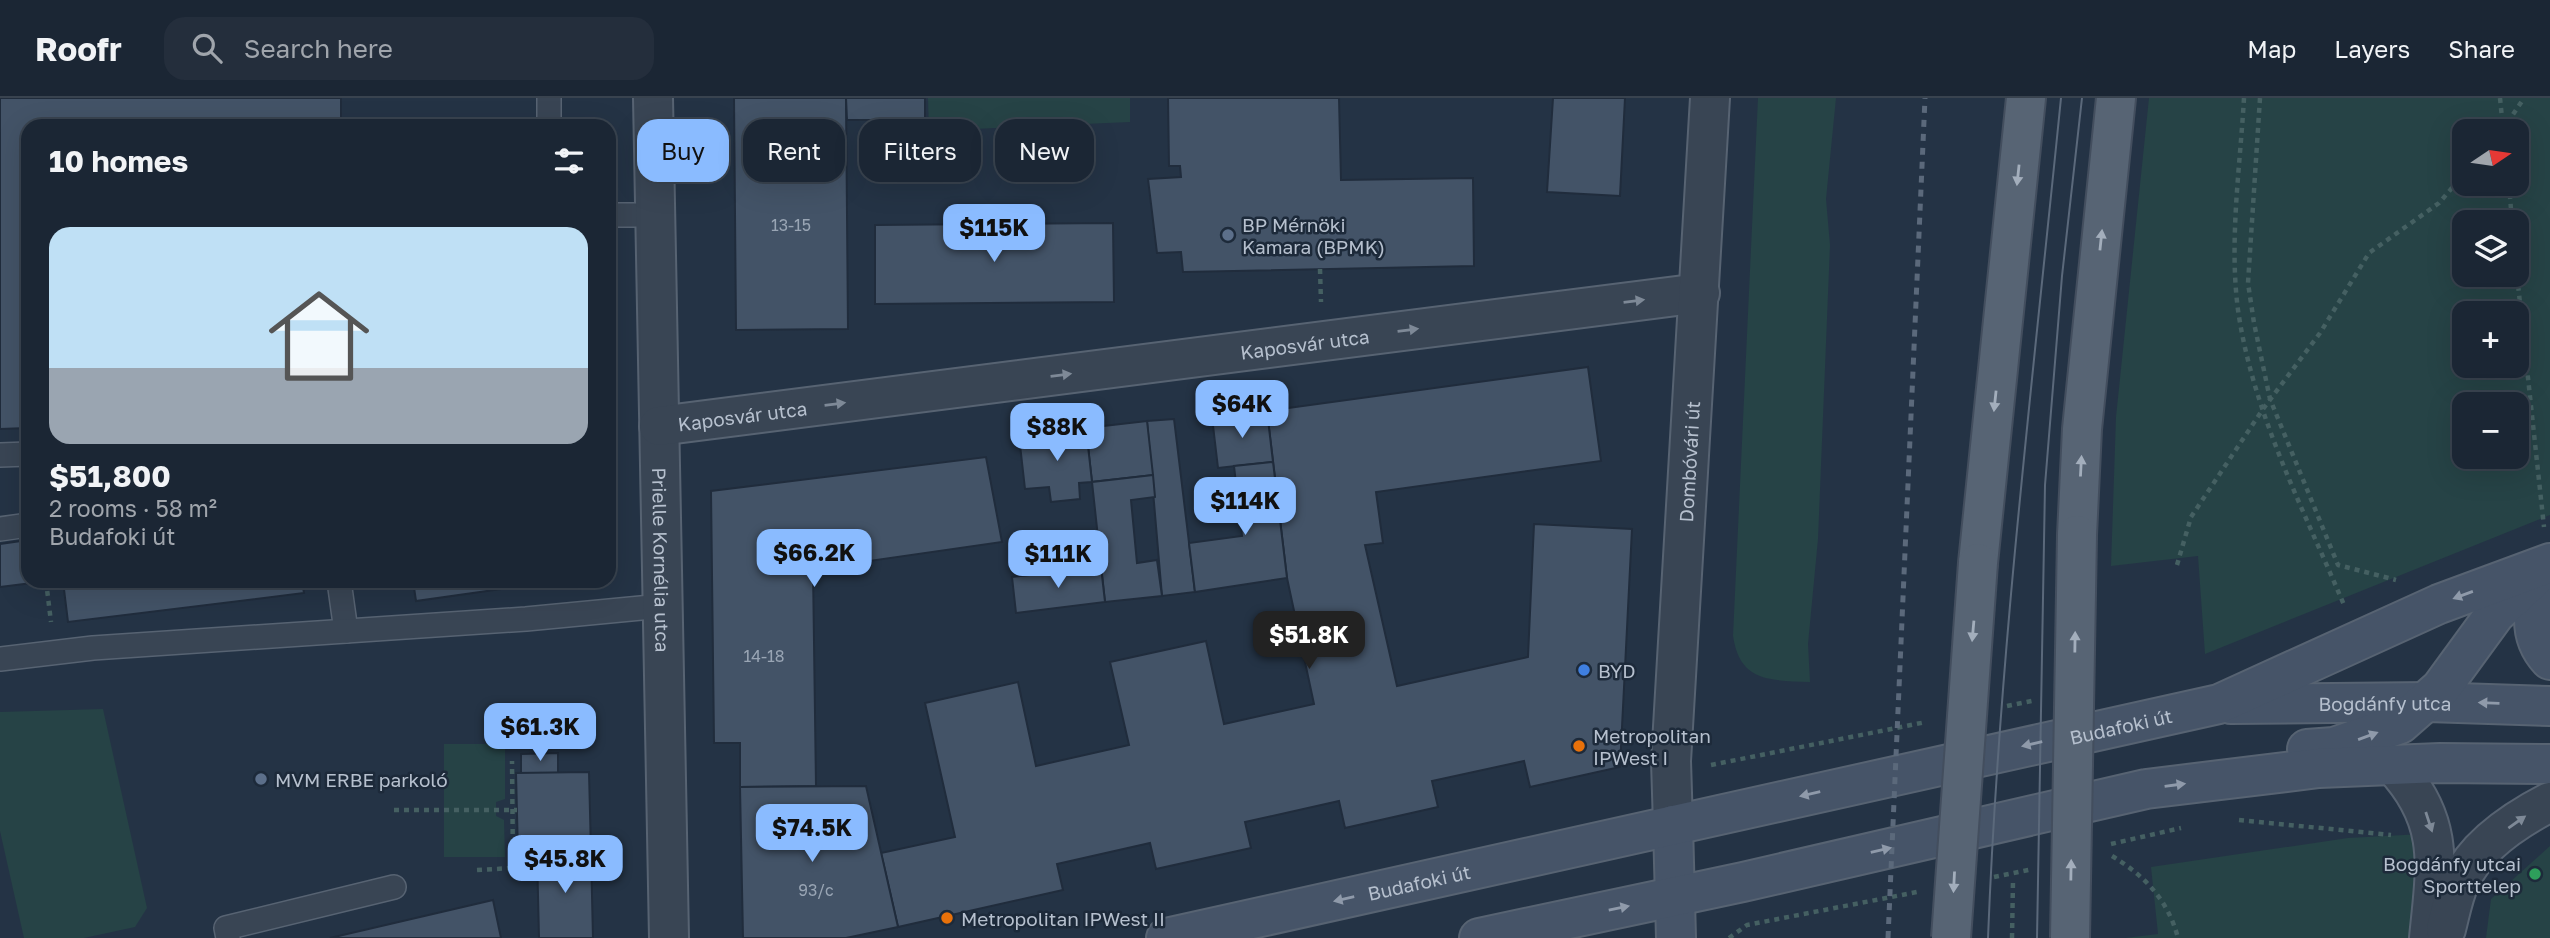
<!DOCTYPE html>
<html lang="en">
<head>
<meta charset="utf-8">
<style>
	:root { --surface:#1b2634; --page:#242e3c; --text:#f1f3f6; --muted:#a0a5ac; --line:#39434f; --accent:#8abbff }
	body { margin:0; font-family:"Golos Text",sans-serif; background:var(--page); color:var(--text); height:100vh; display:flex; flex-direction:column; font-size:26px; white-space:nowrap }
	* { box-sizing:border-box; margin:0 }
	p { font-size:23px; color:var(--muted) }
	.icon { flex:none; width:38px; height:38px; fill:none; stroke:currentColor; stroke-width:2; stroke-linecap:round; stroke-linejoin:round }
	.map { position:relative; flex:1; overflow:hidden }
	.side { position:absolute; left:21px; top:21px; width:595px; height:469px; display:flex; flex-direction:column; background:var(--surface); border-radius:21px; box-shadow:0 7px 28px #0002,0 0 0 2px var(--line) }
	.side>* { flex:none }
	.top-card { position:absolute; left:637px; top:21px; width:665px; height:63px; display:flex; gap:14px }
	.needle { width:46px; rotate:77deg }
	.tools { position:absolute; left:2452px; top:21px; display:grid; gap:14px }
	.tools a { display:grid; place-items:center; width:77px; height:77px; border-radius:14px; background:var(--surface); box-shadow:0 7px 28px #0002,0 0 0 2px var(--line); font-size:35px }
	.price { position:absolute; translate:-50% -60px; padding:0 16px; border-radius:14px; background:var(--accent); color:#111; font-size:23px; line-height:46px; filter:drop-shadow(0 2px 4px #0008) }
	.price::after { content:''; position:absolute; left:50%; top:42px; width:21px; height:16px; margin-left:-10px; background:inherit; clip-path:polygon(0 0,100% 0,50% 100%) }
	.price.on { background:#222; color:#fff }
	ul { padding:0; list-style:none }
	li { display:grid; align-content:center; gap:14px; height:371px; padding:0 28px }
	li span { display:grid; place-items:center; height:217px; border-radius:21px; color:#555 }
	li>.icon { margin-inline-start:auto }
	span .icon { width:126px; height:126px; fill:#fffc; stroke-width:1 }
	li b { font-size:30px }
	h2 { display:flex; justify-content:space-between; align-items:center; height:84px; padding:0 28px; font-size:30px }
	.tag { padding:0 24px; border-radius:21px; background:var(--surface); box-shadow:0 7px 28px #0002,0 0 0 2px var(--line); font-size:24px; line-height:63px }
	.tag.on { background:var(--accent); color:#111 }
	header { display:flex; align-items:center; gap:42px; box-sizing:border-box; height:98px; padding:0 35px; background:var(--surface); border-bottom:2px solid var(--line) }
	header strong { font-size:33px }
	nav { display:flex; gap:38px; margin-inline-start:auto; font-size:24px }
	.search { width:490px; height:63px; background:var(--page); display:flex; align-items:center; gap:18px; box-sizing:border-box; padding:0 24px; border-radius:21px; color:var(--muted); font-size:26px }
	.map>svg:first-child { display:block }
	.green { fill:#264346; fill-rule:evenodd }
	.building { fill:#435367; stroke:#202c3c; stroke-width:2 }
	.lines { fill:none; stroke-linecap:round; stroke-linejoin:round }
	.lane-casing { stroke:#576372; stroke-width:26 }
	.street-casing { stroke:#576372; stroke-width:42 }
	.secondary-casing { stroke:#576372; stroke-width:42 }
	.primary-casing { stroke:#434e5e; stroke-width:42 }
	.path { stroke:#456062; stroke-width:4.5; stroke-dasharray:5 5; stroke-linecap:butt }
	.lane { stroke:#394554; stroke-width:23 }
	.street { stroke:#394554; stroke-width:38 }
	.secondary { stroke:#465468; stroke-width:38 }
	.primary { stroke:#576474; stroke-width:38 }
	.tram { stroke:#5b697b; stroke-width:2 }
	.rail { stroke:#5b697b; stroke-width:5; stroke-dasharray:7 7; stroke-linecap:butt }
	.primary-bridge-casing { stroke:#434e5e; stroke-width:42; stroke-linecap:butt }
	.primary-bridge { stroke:#576474; stroke-width:38 }
	.oneway { fill:#a3aebc }
	.oneway2 { fill:#7e8997 }
	.oneway3 { fill:#8f9aaa }
	.service-dot { fill:#5c6f8a; stroke:#1d2a3a; stroke-width:2.5 }
	.shop-dot { fill:#3f7fe0; stroke:#1d2a3a; stroke-width:2.5 }
	.food-dot { fill:#e8710a; stroke:#1d2a3a; stroke-width:2.5 }
	.leisure-dot { fill:#2e9e5b; stroke:#1d2a3a; stroke-width:2.5 }
	.labels { text-anchor:middle; dominant-baseline:central; stroke-width:5; stroke-linejoin:round; paint-order:stroke }
	.number-label { font-size:16px; fill:#99a5b4 }
	.poi-label { font-size:19px; fill:#b6c0ce; stroke:#1d2a3a; text-anchor:start }
	.street-label { font-size:19px; fill:#b6c0ce; stroke:#1d2a3a }
</style>
</head>
<body>
<header>
<strong>Roofr</strong>
<div class="search"><svg class="icon" aria-label="search" viewBox="0 0 24 24"><circle cx="10" cy="10" r="6"/><path d="M15 15l6 6"/></svg>Search here</div>
<nav><a>Map</a><a>Layers</a><a>Share</a></nav>
</header>
<div class="map">
<svg width="2550" height="840" viewBox="0 0 2550 840">
	<rect width="100%" height="100%" fill="#243345"/>
	<g class="green">
		<path d="M928,0H1130V24L929,33Z"/>
		<path d="M1758,0H1836L1826,101L1830,147L1818,441L1808,546L1810,584C1771,582 1740,585 1733,538Z"/>
		<path d="M2149,0H2550V417L2205,556L2198,458L2111,468L2116,319ZM2464,33H2516V86H2464ZM2464,124H2516V177H2464ZM2464,215H2516V268H2464ZM2516,306V359H2464V306Z"/>
		<path d="M103,611L147,810L135,829L84,840H24L0,733V614Z"/>
		<path d="M444,646H505V701L496,704V718L504,722L505,759H444Z"/>
		<path d="M2422,736L2413,840H2125L2158,836L2151,769L2348,740Z"/>
		<path d="M2550,748V840H2486L2491,801Z"/>
	</g>
	<g class="building">
		<path d="M0,0H341V28H28V330L0,331Z"/>
		<path d="M734,0H846L848,231L736,232Z"/>
		<path d="M846,0H925V22H847Z"/>
		<path d="M1168,0H1339L1341,82L1473,80L1474,168L1183,174L1181,154L1157,155L1148,81L1181,79L1180,68H1169Z"/>
		<path d="M1553,0H1625L1620,98L1547,94Z"/>
		<path d="M1113,125L1114,204L875,206V127Z"/>
		<path d="M1588,269L1601,363L1376,394L1383,445L1365,447L1397,588L1528,559L1534,426L1632,431L1620,669L1530,689L1524,663L1432,683L1438,709L1345,730L1339,703L1245,724L1251,750L1156,771L1150,745L1057,766L1063,792L898,829L881,755L955,739L925,605L1018,584L1036,668L1129,647L1110,564L1206,543L1224,626L1314,606L1287,480L1267,313Z"/>
		<path d="M1267,313L1273,364L1218,370L1212,319Z"/>
		<path d="M1174,321L1195,494L1162,498L1147,323Z"/>
		<path d="M1147,323L1153,377L1092,384L1086,330Z"/>
		<path d="M1086,330L1092,384L1079,385L1080,401L1051,404L1049,389L1025,391L1019,338Z"/>
		<path d="M986,359L1002,444L813,471L816,688L740,689V645H714L711,393Z"/>
		<path d="M1273,364L1287,480L1195,494L1189,445L1242,438L1234,368Z"/>
		<path d="M1153,377L1155,399L1131,402L1137,465L1157,462L1162,498L1105,504L1092,384Z"/>
		<path d="M28,442V483L40,484L0,489V446Z"/>
		<path d="M1101,469L1105,504L1016,515L1012,479Z"/>
		<path d="M63,483H302L304,495L68,524Z"/>
		<path d="M413,483H514L515,489L416,503Z"/>
		<path d="M558,655V675H521V656Z"/>
		<path d="M589,674L591,754L518,756L516,675Z"/>
		<path d="M866,688L898,829L846,840H743L740,689Z"/>
		<path d="M591,754L593,840H539L537,755Z"/>
		<path d="M493,802L501,840H330Z"/>
	</g>
	<g class="lines">
		<defs>
			<g id="lane">
				<path d="M549,0V28"/>
				<path d="M609,117H656"/>
				<path d="M0,357L28,356"/>
				<path d="M0,431L28,427"/>
				<path d="M339,483L346,533"/>
				<path d="M0,561L93,550L526,521L662,508"/>
				<path d="M228,840L226,830L394,789"/>
			</g>
			<g id="street">
				<path id="s1" d="M653,0L669,840"/>
				<path id="s2" d="M659,328L1700,195"/>
				<path d="M2393,667C2446,723 2436,769 2429,840"/>
				<path id="s3" d="M1673,727L1671,663L1710,0"/>
				<path d="M2446,831C2450,816 2453,798 2460,783C2476,748 2517,721 2550,704"/>
			</g>
			<g id="secondary">
				<path d="M2550,469C2534,498 2524,534 2550,562"/>
				<path id="s4" d="M2231,606L2428,604L2550,608"/>
				<path d="M2307,651L2334,649L2400,626L2441,590L2495,516L2537,477"/>
				<path d="M1673,727L1676,840"/>
				<path id="s5" d="M1166,840L2219,606L2439,506L2550,465"/>
				<path d="M1479,840L1743,784L2146,691L2319,670L2440,665L2550,666"/>
			</g>
			<g id="primary">
				<path d="M2077,437L2082,331L2116,0"/>
				<path d="M1978,465L2026,0"/>
			</g>
		</defs>
		<use href="#lane" class="lane-casing"/>
		<use href="#street" class="street-casing"/>
		<use href="#secondary" class="secondary-casing"/>
		<use href="#primary" class="primary-casing"/>
		<g class="path">
			<path d="M2244,0C2240,70 2229,143 2238,212C2253,316 2304,412 2344,507"/>
			<path d="M2260,0L2248,185L2254,225L2270,301L2338,467L2396,482"/>
			<path d="M2500,0L2503,30"/>
			<path d="M2502,33L2524,0"/>
			<path d="M2509,86L2512,124"/>
			<path d="M2516,168L2544,429"/>
			<path d="M1320,171L1321,204"/>
			<path d="M2177,467L2191,419L2263,311L2320,235L2369,155L2439,105L2464,76"/>
			<path d="M46,483L51,524"/>
			<path d="M2007,608L2036,602"/>
			<path d="M1711,667L1926,624"/>
			<path d="M394,712H517"/>
			<path d="M2239,722L2391,737"/>
			<path d="M2111,746L2181,730"/>
			<path d="M2112,758C2145,778 2168,802 2178,840"/>
			<path d="M477,772L513,770L512,663"/>
			<path d="M1994,779L2033,771"/>
			<path d="M1729,840L1747,827L1917,794"/>
			<path d="M2012,840L2013,783"/>
		</g>
		<use href="#lane" class="lane"/>
		<use href="#street" class="street"/>
		<use href="#secondary" class="secondary"/>
		<use href="#primary" class="primary"/>
		<g class="tram">
			<path d="M1988,840C1999,558 2033,280 2061,0"/>
			<path d="M2037,840L2045,387L2062,178L2082,0"/>
		</g>
		<path class="rail" d="M1888,840L1925,0"/>
		<defs>
			<g id="primary-bridge">
				<path d="M1951,840L1978,465"/>
				<path d="M2070,840L2077,437"/>
			</g>
		</defs>
		<use href="#primary-bridge" class="primary-bridge-casing"/>
		<use href="#primary-bridge" class="primary-bridge"/>
	</g>
	<defs><path id="oneway-solid" d="M-6-.8H1V-3.2L6.5 0L1 3.2V.8H-6Z" transform="scale(1.75)"/></defs>
	<g class="oneway">
		<use href="#oneway-solid" transform="translate(2018 77) rotate(96)"/>
		<use href="#oneway-solid" transform="translate(2101 142) rotate(-84)"/>
		<use href="#oneway-solid" transform="translate(1995 303) rotate(96)"/>
		<use href="#oneway-solid" transform="translate(2081 368) rotate(-87)"/>
		<use href="#oneway-solid" transform="translate(1973 533) rotate(95)"/>
		<use href="#oneway-solid" transform="translate(2075 544) rotate(-89)"/>
		<use href="#oneway-solid" transform="translate(2071 772) rotate(-89)"/>
		<use href="#oneway-solid" transform="translate(1954 784) rotate(93)"/>
	</g>
	<g class="oneway2">
		<use href="#oneway-solid" transform="translate(1634 203) rotate(-7)"/>
		<use href="#oneway-solid" transform="translate(1408 232) rotate(-7)"/>
		<use href="#oneway-solid" transform="translate(1061 277) rotate(-7)"/>
		<use href="#oneway-solid" transform="translate(835 306) rotate(-7)"/>
		<use href="#oneway-solid" transform="translate(2429 724) rotate(72)"/>
		<use href="#oneway-solid" transform="translate(2517 724) rotate(-35)"/>
	</g>
	<g class="oneway3">
		<use href="#oneway-solid" transform="translate(2463 497) rotate(160)"/>
		<use href="#oneway-solid" transform="translate(2489 605) rotate(-178)"/>
		<use href="#oneway-solid" transform="translate(2368 638) rotate(-20)"/>
		<use href="#oneway-solid" transform="translate(2032 646) rotate(167)"/>
		<use href="#oneway-solid" transform="translate(2175 687) rotate(-8)"/>
		<use href="#oneway-solid" transform="translate(1810 696) rotate(167)"/>
		<use href="#oneway-solid" transform="translate(1881 752) rotate(-13)"/>
		<use href="#oneway-solid" transform="translate(1344 801) rotate(167)"/>
		<use href="#oneway-solid" transform="translate(1619 810) rotate(-12)"/>
	</g>
	<g class="service-dot">
		<circle cx="1228" cy="137" r="7"/>
		<circle cx="261" cy="681" r="7"/>
	</g>
	<circle class="shop-dot" cx="1584" cy="572" r="7"/>
	<g class="food-dot">
		<circle cx="1579" cy="648" r="7"/>
		<circle cx="947" cy="820" r="7"/>
	</g>
	<circle class="leisure-dot" cx="2535" cy="776" r="7"/>
	<g class="labels">
		<g class="number-label">
			<text x="791" y="127">13-15</text>
			<text x="764" y="558">14-18</text>
			<text x="816" y="792">93/c</text>
		</g>
		<g class="poi-label">
			<text x="1242" y="126">BP Mérnöki<tspan x="1242" dy="22">Kamara (BPMK)</tspan></text>
			<text x="1598" y="572">BYD</text>
			<text x="1593" y="637">Metropolitan<tspan x="1593" dy="22">IPWest I</tspan></text>
			<text x="275" y="681">MVM ERBE parkoló</text>
			<text x="2521" y="765" text-anchor="end">Bogdánfy utcai<tspan x="2521" dy="22">Sporttelep</tspan></text>
			<text x="961" y="820">Metropolitan IPWest II</text>
		</g>
		<g class="street-label">
			<text stroke="none"><textPath href="#s2" startOffset="651">Kaposvár utca</textPath></text>
			<text stroke="none"><textPath href="#s2" startOffset="84">Kaposvár utca</textPath></text>
			<text stroke="none"><textPath href="#s3" startOffset="364">Dombóvári út</textPath></text>
			<text stroke="none"><textPath href="#s1" startOffset="462">Prielle Kornélia utca</textPath></text>
			<text stroke="none"><textPath href="#s4" startOffset="154">Bogdánfy utca</textPath></text>
			<text stroke="none"><textPath href="#s5" startOffset="978">Budafoki út</textPath></text>
			<text stroke="none"><textPath href="#s5" startOffset="259">Budafoki út</textPath></text>
		</g>
	</g>
</svg>
<div class="tools">
<a><svg class="needle" viewBox="-14 -14 28 28"><path d="M0-13l5 13h-10z" fill="#e53935"/><path d="M0 13l5-13h-10z" fill="#a0a5ac"/></svg></a>
<a><svg class="icon" aria-label="layers" viewBox="0 0 24 24"><path d="M12 4l9 5-9 5-9-5zM3 14l9 5 9-5"/></svg></a>
<a>+</a>
<a>−</a>
</div>
<b class="price" style="left:994px;top:166px">$115K</b>
<b class="price" style="left:1242px;top:342px">$64K</b>
<b class="price" style="left:1057px;top:365px">$88K</b>
<b class="price" style="left:1245px;top:439px">$114K</b>
<b class="price" style="left:814px;top:491px">$66.2K</b>
<b class="price" style="left:1058px;top:492px">$111K</b>
<b class="price on" style="left:1309px;top:573px">$51.8K</b>
<b class="price" style="left:540px;top:665px">$61.3K</b>
<b class="price" style="left:812px;top:766px">$74.5K</b>
<b class="price" style="left:565px;top:797px">$45.8K</b>
<div class="top-card">
<a class="tag on">Buy</a>
<a class="tag">Rent</a>
<a class="tag">Filters</a>
<a class="tag">New</a>
</div>
<section class="side">
<h2>10 homes<svg class="icon" aria-label="filters" viewBox="0 0 24 24"><path d="M4 7h16M4 17h16"/><circle cx="9" cy="7" r="2"/><circle cx="15" cy="17" r="2"/></svg></h2>
<ul>
<li><span style="background:linear-gradient(#bfe0f5 65%,#9aa5b1 0)"><svg class="icon" aria-label="home" viewBox="0 0 24 24"><path d="M3 11l9-7 9 7M6 9v11h12V9"/></svg></span><div><b>$51,800</b><p>2 rooms · 58 m²</p><p>Budafoki út</p></div></li>
</ul>
</section>
</div>
</body>
</html>
